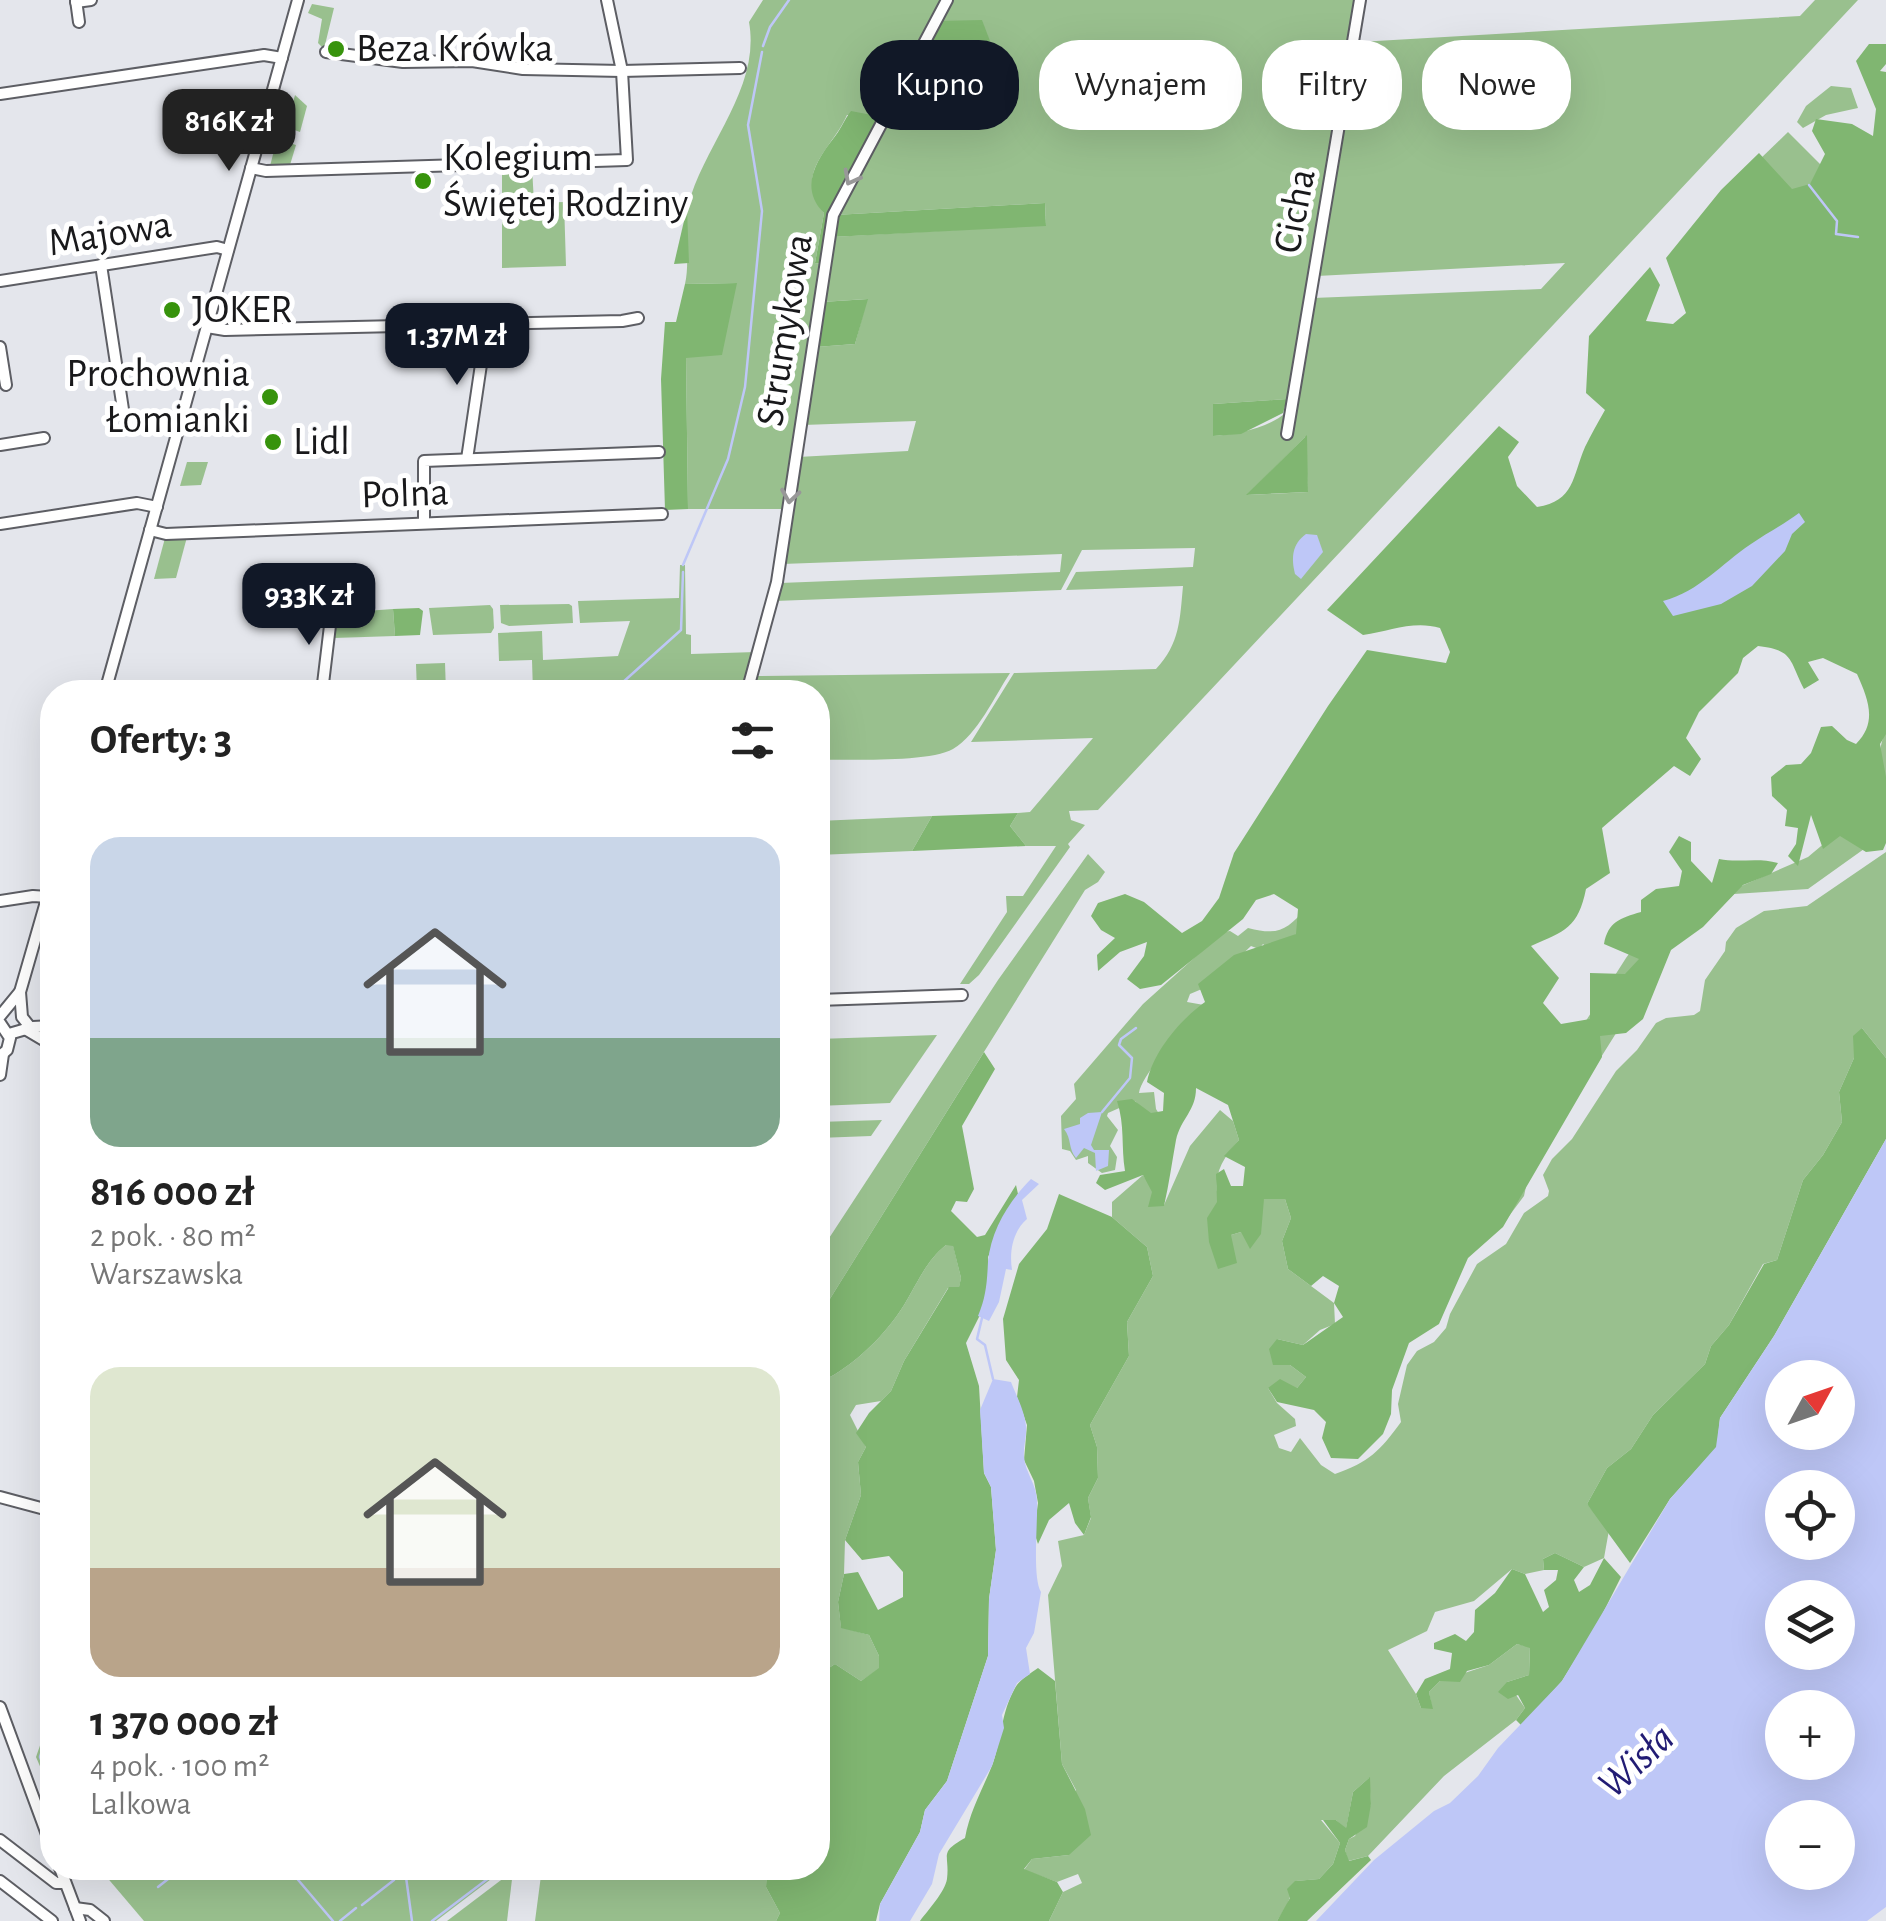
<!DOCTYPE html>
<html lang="pl">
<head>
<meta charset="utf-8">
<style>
	:root { --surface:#fff; --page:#f2f2f2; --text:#222; --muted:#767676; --accent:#111827 }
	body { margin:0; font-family:"Alegreya Sans",sans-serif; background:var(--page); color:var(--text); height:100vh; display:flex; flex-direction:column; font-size:38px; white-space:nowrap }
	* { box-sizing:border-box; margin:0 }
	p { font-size:32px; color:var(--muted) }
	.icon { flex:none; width:55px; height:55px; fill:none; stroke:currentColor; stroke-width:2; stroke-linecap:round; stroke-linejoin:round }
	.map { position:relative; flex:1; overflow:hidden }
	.details { position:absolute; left:40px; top:680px; width:790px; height:1200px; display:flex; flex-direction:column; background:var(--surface); border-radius:40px; box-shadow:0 10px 40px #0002 }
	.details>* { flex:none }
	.banner { position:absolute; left:860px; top:40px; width:875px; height:90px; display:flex; gap:20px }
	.needle { width:65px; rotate:50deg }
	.tools { position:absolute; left:1765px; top:1360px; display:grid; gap:20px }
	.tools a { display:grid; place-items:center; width:90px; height:90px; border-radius:50%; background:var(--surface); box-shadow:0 10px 40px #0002; font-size:50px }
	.price { position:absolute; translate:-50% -85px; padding:0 22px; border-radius:20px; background:var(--accent); color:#fff; font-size:32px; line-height:65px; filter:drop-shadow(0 2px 5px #0008) }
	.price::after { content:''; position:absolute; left:50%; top:60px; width:30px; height:22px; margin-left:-15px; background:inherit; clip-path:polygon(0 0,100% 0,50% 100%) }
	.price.current { background:#222; color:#fff }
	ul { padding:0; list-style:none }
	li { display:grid; align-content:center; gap:20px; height:530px; padding:0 50px }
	li span { display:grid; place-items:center; height:310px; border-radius:30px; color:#555 }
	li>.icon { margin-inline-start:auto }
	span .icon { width:180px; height:180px; fill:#fffc; stroke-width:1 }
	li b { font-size:42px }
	h2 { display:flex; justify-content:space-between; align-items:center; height:120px; padding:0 50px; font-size:42px }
	.chip { padding:0 35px; border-radius:40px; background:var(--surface); box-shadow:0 10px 40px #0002; font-size:35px; line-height:90px }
	.chip.current { background:var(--accent); color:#fff }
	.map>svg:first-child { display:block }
	.green { fill:#99c08e; fill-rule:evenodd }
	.forest { fill:#80b671 }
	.water { fill:#bec7f7; fill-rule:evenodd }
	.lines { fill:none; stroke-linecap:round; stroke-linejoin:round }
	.stream { stroke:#bec7f7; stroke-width:2.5 }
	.minor-casing { stroke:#5d5e64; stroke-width:14 }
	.minor { stroke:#fff; stroke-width:10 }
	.oneway { stroke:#989898 }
	.poi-dot { fill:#37930c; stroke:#fff; stroke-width:4 }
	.labels { text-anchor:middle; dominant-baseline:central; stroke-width:10; stroke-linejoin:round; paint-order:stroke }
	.poi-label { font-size:40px; fill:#19191b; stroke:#fff; text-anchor:start }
	.street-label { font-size:40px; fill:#19191b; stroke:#fff }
	.water-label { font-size:42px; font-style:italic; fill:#221c74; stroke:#fff }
</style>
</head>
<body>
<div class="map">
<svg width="1886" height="1921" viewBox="0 0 1886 1921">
	<rect width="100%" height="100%" fill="#e4e6ec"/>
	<g class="green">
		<path d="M763,0H940L882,117L847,115C831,151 793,171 824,213L815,263L823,264L784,509H688L686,357L736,283L685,284C691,257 682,229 688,206C704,144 761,89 749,22Z"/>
		<path d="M951,0H1354L1351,18H1355L1322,216L1308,275L1287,399L1213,404V436C1240,434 1283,426 1297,399C1304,384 1310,318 1313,298L1541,289L1565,263L1317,276L1359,42L1800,16L1815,0H1858L1098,810L1069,811L1071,820L1085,825L1068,844L1070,847L979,975L969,984H960L1007,912L1006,896H1023L1056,846H1026L1010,826L1018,813L1030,812L1093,738L971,742L1014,673L1156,669C1180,644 1180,618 1183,586L1066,590L1076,572L1193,567L1195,548L1082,550L1061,590L775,601L780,583L1060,572L1062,554L782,564L798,457L908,451L916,421L803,425L816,347L855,344L867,299L822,302L832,237L1046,225L1045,203L835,215ZM1305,437L1308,492L1248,495V494Z"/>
		<path d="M312,4L334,8L324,49L318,43L322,19L308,13Z"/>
		<path d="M1831,86L1851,88L1858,108L1826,115L1803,128L1797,122L1806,106Z"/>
		<path d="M295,95L307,106L300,132L286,127Z"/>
		<path d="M1788,132L1823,167L1817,178L1797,196L1758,161Z"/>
		<path d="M277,139L296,145L290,165L270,166Z"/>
		<path d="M532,167L534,203L564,202L566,266L502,268V168Z"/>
		<path d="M187,462H208L201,485L180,486Z"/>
		<path d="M187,537L176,578L154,579L165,538Z"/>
		<path d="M680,565H685L686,634L691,635V654L756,652L744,692H533L532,660L499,661L498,633L542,631L543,660L618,656L630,621L580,623L578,601L679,598Z"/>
		<path d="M569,604L572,606L573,623L509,626L501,623L500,605Z"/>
		<path d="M490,605L493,609L494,628L491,633L433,635L429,608Z"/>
		<path d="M393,609L395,636L334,638L339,613Z"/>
		<path d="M445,663L446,692H417L416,664Z"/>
		<path d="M1010,673C994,697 978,734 953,749C929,763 847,759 818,760V692H751L755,676Z"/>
		<path d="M1886,675V792L1864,849L1808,889L1734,894L1672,944L1566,1113L1528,1177L1524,1196L1500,1228L1582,1027L1626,958L1649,926L1808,857L1839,831L1878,758L1884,733Z"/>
		<path d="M932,816L912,851L818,855V821Z"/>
		<path d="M1886,852V1058L1862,1028L1854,1058L1839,1092L1842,1122L1823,1155L1803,1180L1777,1260L1763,1264L1729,1325L1711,1346L1705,1364L1653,1415L1631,1449L1607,1468L1587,1504L1609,1530L1604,1558L1584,1567L1555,1553L1543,1559L1544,1570L1525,1574L1512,1569L1474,1601L1435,1612L1427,1631L1388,1650L1416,1694L1421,1708H1432L1429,1692L1440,1681L1489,1665L1517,1644L1530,1647L1529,1675L1507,1682L1525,1708L1516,1720L1444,1776L1368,1856L1348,1861L1345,1850L1349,1839L1355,1836L1371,1804L1369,1778L1353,1792L1346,1829L1336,1820H1321L1340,1843L1333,1864L1319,1879L1296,1881L1287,1905L1277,1921H1049L1063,1892L1082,1883L1078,1874L1057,1882L1024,1870L1032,1859L1069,1855L1076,1790L1062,1764L1048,1595L1062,1566L1058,1541L1084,1535L1091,1518L1088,1498L1098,1478L1097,1447L1090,1425L1129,1356L1127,1322L1153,1276L1147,1247L1112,1217V1202L1143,1175L1164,1205L1190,1146L1220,1110L1233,1121L1239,1140C1207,1175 1214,1194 1231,1235L1241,1232L1264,1199H1285L1291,1218L1282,1241L1288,1269L1334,1303L1335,1324L1320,1330L1303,1345L1277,1339L1290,1365L1306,1377L1297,1388H1268L1277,1403L1295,1419L1296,1426L1274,1435L1279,1448L1291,1452L1300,1438L1321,1465L1335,1474C1369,1462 1380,1451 1401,1422L1398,1404L1407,1365L1417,1351L1434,1342L1446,1328L1450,1314L1477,1264L1506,1244L1524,1213L1548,1196L1549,1191L1543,1175L1552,1159L1572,1139L1616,1071L1637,1050L1656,1023L1666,1018L1694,1015L1700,1011L1705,980L1725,951L1726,942L1736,928L1764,911L1807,906Z"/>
		<path d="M1088,854L1105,872L1098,882L1085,890L818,1318V1255L998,980Z"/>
		<path d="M1307,907L1310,926L1270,950L1263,944L1259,949L1251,946L1209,986L1190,994L1187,1002L1204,1005C1188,1025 1142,1073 1139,1093L1154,1092L1156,1109L1161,1117L1158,1127L1135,1101L1108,1113L1107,1116L1118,1130L1110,1146L1117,1157L1115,1170L1102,1173L1088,1163V1156L1076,1160L1070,1151L1062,1149L1061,1116L1076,1099L1074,1084L1143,1004L1223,932L1230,931L1238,936L1248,928C1279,936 1287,930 1307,907Z"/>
		<path d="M937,1035L890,1103L818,1106V1039Z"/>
		<path d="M882,1120L871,1136L818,1138V1122Z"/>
		<path d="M946,1245H953L961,1278L959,1288H948L904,1361L891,1391L881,1401L856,1405L850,1415L866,1447L858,1462L861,1495L845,1540L844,1574L838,1602L841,1627L869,1635L879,1656V1669L861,1681L835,1664L818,1675V1383C848,1370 876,1344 896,1317C914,1293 922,1264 946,1245Z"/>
		<path d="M52,1711V1794L36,1757Z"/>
		<path d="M99,1868H500L499,1873L436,1921H144Z"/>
		<path d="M542,1868H767L766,1887L780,1913L776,1921H535Z"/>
		<path d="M513,1871L507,1921H447Z"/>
	</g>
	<g class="forest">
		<path d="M982,20L990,41L925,45L938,21Z"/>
		<path d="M1869,44H1886V64L1880,71L1886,72V734L1880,744L1886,777V843L1883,850L1866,852L1840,836L1823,849L1811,815L1798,866L1788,856L1796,844L1798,828L1785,826L1787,810L1772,796L1771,777L1786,765L1801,764L1811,753L1821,727L1832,726L1847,740L1856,744C1878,722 1868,699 1857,674L1823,658L1808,662L1819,680L1804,689C1789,660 1794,650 1758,646L1743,658L1738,673L1699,712L1686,738L1701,759L1690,776L1674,766L1602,828L1610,873L1586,889C1578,928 1565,931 1531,946L1559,978L1543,1003L1561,1024L1590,1019V973L1625,974L1639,959L1604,944C1608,922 1620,918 1641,912V900L1656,889L1679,886L1682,871L1669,852L1679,836L1691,842V861L1712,883L1719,859C1739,863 1758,857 1778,863L1771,874L1743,885L1703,927L1671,950L1643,1019L1626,1033L1600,1036L1602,1057L1503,1227L1468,1258L1439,1324L1409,1343L1392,1390L1391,1414L1383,1434L1358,1459L1331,1458L1322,1438L1326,1422L1314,1410L1277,1402L1268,1388L1280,1379L1297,1388L1306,1377L1290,1365H1273L1269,1349L1277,1339L1303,1345L1343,1317L1334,1303L1339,1286L1323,1276L1311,1286L1288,1269L1282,1241L1291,1218L1285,1199H1264L1261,1234L1250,1249L1241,1232L1231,1235L1237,1263L1218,1269L1209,1242L1207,1218L1217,1202L1216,1174L1224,1169L1231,1186H1243L1245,1167L1224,1156L1239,1140L1228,1105L1196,1088C1196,1111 1181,1118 1176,1140C1172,1162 1169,1184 1164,1206L1148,1207L1152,1192L1143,1175L1105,1190L1096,1183L1100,1175L1125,1171C1121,1147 1125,1125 1117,1101L1132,1099L1151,1113L1163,1111L1164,1093L1147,1082C1153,1052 1180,1020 1205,1002L1198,984L1234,955L1296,934L1298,909L1274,894L1256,900L1243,919L1161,985L1140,989L1127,979L1144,956L1147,942L1120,952L1098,971L1097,955L1115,938L1101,930L1091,916L1098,903L1125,894L1144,902L1182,933L1202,921L1219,898L1234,853L1328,706L1367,650L1446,663L1450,652L1440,628C1414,620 1390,631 1363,635L1327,610L1499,426L1519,442L1508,457L1517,486L1537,507C1575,501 1572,477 1585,447C1591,435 1598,422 1605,410L1586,393L1589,336L1650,267L1660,285L1646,321L1673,324L1686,313L1666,258L1721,190L1759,153L1792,189L1810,184L1825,154L1812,131L1816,119L1852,124L1873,136L1876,109L1856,61Z"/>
		<path d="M851,111L882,117L831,213L823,264L815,263L824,213C799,188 816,161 833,139C840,131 844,120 851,111Z"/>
		<path d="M1045,203L1046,226L832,237L835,215Z"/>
		<path d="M687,208L689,263L674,264Z"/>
		<path d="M737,283L722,355L686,358L688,509L665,510L661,379L665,322H676L685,284Z"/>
		<path d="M868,299L855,344L816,347L822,302Z"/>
		<path d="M1287,399L1283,413L1241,434L1213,436V404Z"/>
		<path d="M1307,435L1308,492L1246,495Z"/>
		<path d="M419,608L423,611L420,635L395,636L393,609Z"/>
		<path d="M1018,813L1010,826L1026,846L912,851L932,816Z"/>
		<path d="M1862,1028L1886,1058V1139L1774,1336L1720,1418L1717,1447L1670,1499L1630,1563L1587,1504L1607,1468L1631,1449L1653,1415L1705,1364L1711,1346L1729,1325L1764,1264L1777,1260L1803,1180L1823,1155L1842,1122L1839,1092L1854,1058L1853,1036Z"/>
		<path d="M984,1052L995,1069L962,1126L974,1189L967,1202L956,1201L951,1211L977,1237L985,1235L1016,1185L1018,1194L988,1257L991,1293L966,1343L979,1386L984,1473L991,1487L996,1550L989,1599L988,1656L947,1781L925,1810L920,1832L880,1904L876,1921H776L780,1913L766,1887L767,1868H818V1675L835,1664L861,1681L879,1668V1656L869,1635L841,1628L838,1602L844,1574L858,1572L878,1610L903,1597V1572L889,1556L862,1560L845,1540L861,1495L858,1462L866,1447L856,1433L869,1413L891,1391L904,1361L949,1287H959L961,1278L953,1246L946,1245C922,1264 914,1293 896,1317C876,1344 848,1370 818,1383V1318Z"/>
		<path d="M1059,1194L1112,1217L1147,1247L1153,1276L1127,1322L1129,1356L1090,1425L1097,1447L1098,1478L1088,1498L1091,1517L1084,1535L1075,1523L1069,1503L1049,1520L1038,1544L1034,1532L1038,1503L1034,1481L1024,1460L1027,1425L1017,1397L1019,1380L1006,1360L1003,1319L1019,1264L1047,1229Z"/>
		<path d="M1555,1553L1584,1567L1574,1580L1579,1592L1590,1585L1604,1558L1621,1577L1597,1625L1562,1681L1522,1726L1516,1720L1525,1708L1518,1695L1508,1699L1498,1692L1507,1682L1529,1675L1530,1648L1517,1644L1489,1665L1467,1671L1460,1682L1440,1681L1429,1692L1433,1709L1421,1708L1416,1694L1425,1679L1450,1669L1452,1653L1434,1649V1643L1455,1634L1466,1641L1474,1632L1475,1610L1495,1593L1512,1569L1525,1574L1543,1612L1549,1607L1544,1590L1556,1580L1558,1570H1544L1543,1559Z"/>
		<path d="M1038,1668L1055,1681L1062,1764L1085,1809L1091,1835L1069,1855L1032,1859L1024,1869L1057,1882L1063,1892L1049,1921H920C928,1910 945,1892 947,1879C950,1854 938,1853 965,1838C970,1810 983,1789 993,1763C1002,1737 1001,1713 1015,1688C1020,1679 1030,1674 1038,1668Z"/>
		<path d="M1370,1777L1371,1804L1367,1827L1349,1839L1345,1850L1349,1861L1368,1856L1371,1860L1307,1921H1277L1290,1898L1287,1889L1295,1881L1319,1879L1333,1864L1340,1843L1323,1820H1336L1346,1828L1353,1792Z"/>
	</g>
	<g class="water">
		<path d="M1799,513L1805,522L1792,534L1785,551L1752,586L1721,604L1673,616L1663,601C1700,591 1721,564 1751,544C1767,533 1783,525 1799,513Z"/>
		<path d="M1306,534L1317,535L1323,552L1301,579L1295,574C1291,558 1292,544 1306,534Z"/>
		<path d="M1102,1112L1091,1145L1094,1150H1109L1108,1166L1096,1171L1095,1153L1084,1148L1076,1158C1068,1149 1072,1139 1064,1129L1080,1124V1118L1088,1113Z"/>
		<path d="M1886,1139V1907L1867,1921H1316L1374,1860L1434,1811L1450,1803L1478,1776L1498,1748L1562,1681L1670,1499L1716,1447L1720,1418L1774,1336ZM1782,1378H1838V1432H1782ZM1782,1488H1838V1542H1782ZM1782,1598H1838V1652H1782ZM1782,1708H1838V1762H1782ZM1782,1818H1838V1872H1782Z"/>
		<path d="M1031,1179L1039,1184L1022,1200L1027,1219C1013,1231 1009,1251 1012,1270L1006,1269L999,1302L989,1321L978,1316C986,1297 987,1283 988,1262C991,1230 1009,1201 1031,1179Z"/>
		<path d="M993,1379L1011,1382C1016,1395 1025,1412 1026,1426C1027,1436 1023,1447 1024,1457C1025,1472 1037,1485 1037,1501C1038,1522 1032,1577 1041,1592L1034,1633L1026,1648L1030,1674L1017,1683L1002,1715L1004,1728L992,1766L939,1854L932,1884L910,1921H879L880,1904L920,1832L925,1810L947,1781L988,1656L989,1599L996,1550L991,1487L984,1473L980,1410Z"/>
	</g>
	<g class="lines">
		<g class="stream">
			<path d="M763,46L770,27L789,0"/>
			<path d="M1809,185L1837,221L1836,234L1858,237"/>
			<path d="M683,565L728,459L745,387L762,211L748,125L762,52"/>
			<path d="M612,692L681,630L683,572"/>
			<path d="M1102,1112L1130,1078L1132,1058L1119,1045L1121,1039L1136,1028"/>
			<path d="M982,1318L977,1339L985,1345L993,1379"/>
			<path d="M52,1719L40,1757L52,1788"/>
			<path d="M102,1868L105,1872"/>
			<path d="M288,1868L333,1921"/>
			<path d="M405,1868V1871"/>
			<path d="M406,1877L412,1921"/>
			<path d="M158,1887L182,1868"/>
			<path d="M362,1905L394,1880"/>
			<path d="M340,1921L356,1908"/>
			<path d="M432,1921L498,1871"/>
		</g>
		<defs>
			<g id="minor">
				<path d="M76,0L79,22"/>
				<path d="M76,2L91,0"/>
				<path d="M326,52L403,62L472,61L523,69L622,71L740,68"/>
				<path d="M0,94L264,55L282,58"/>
				<path d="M251,168L266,171L627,160L622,71L607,0"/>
				<path d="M101,265L124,416"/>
				<path d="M0,281L217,247L228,250"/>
				<path d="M207,327L225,330L622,321L638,318"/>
				<path d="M0,347L6,385"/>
				<path d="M1287,434L1360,0"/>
				<path d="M0,445L44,438"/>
				<path d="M467,459L487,324"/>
				<path d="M424,523V461L659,452"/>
				<path d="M0,524L137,503L157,507"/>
				<path d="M150,530L166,534L662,514"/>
				<path d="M105,692L298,0"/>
				<path d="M322,692L332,609"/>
				<path d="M747,692L777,582L833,215L947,0"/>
				<path d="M0,901L33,896L48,897"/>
				<path d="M818,1000L962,995"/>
				<path d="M0,1016L19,993"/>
				<path d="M0,1023L10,1038L7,1050L0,1056"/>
				<path d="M30,1027L22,1017L20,992L52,881"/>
				<path d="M25,1029L52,1045"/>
				<path d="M9,1034L33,1027L52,1026"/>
				<path d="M0,1075L3,1054"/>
				<path d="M0,1497L52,1511"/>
				<path d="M0,1707L52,1848"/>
				<path d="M0,1840L56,1883H65"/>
				<path d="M60,1868L80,1921"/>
				<path d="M0,1881L52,1921"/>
				<path d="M75,1908L90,1910L104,1921"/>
			</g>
		</defs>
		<use href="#minor" class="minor-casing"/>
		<use href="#minor" class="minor"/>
	</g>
	<defs><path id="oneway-chevron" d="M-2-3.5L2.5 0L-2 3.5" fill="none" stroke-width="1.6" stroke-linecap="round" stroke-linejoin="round" transform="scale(2.5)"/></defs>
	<g class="oneway">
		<use href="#oneway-chevron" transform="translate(851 178) rotate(118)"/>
		<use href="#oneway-chevron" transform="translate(790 496) rotate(99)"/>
	</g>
	<g class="poi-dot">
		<circle cx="336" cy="49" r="10"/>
		<circle cx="423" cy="181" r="10"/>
		<circle cx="172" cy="310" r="10"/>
		<circle cx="270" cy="397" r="10"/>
		<circle cx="273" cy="442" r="10"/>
	</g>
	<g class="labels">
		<g class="poi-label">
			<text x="356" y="49">Beza Krówka</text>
			<text x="443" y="158">Kolegium<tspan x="443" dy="46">Świętej Rodziny</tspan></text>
			<text x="192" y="310">JOKER</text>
			<text x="250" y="374" text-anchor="end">Prochownia<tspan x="250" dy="46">Łomianki</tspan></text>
			<text x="293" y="442">Lidl</text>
		</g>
		<g class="street-label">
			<text transform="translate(1295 211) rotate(-79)">Cicha</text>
			<text transform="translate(110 234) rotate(-9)">Majowa</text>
			<text transform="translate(785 330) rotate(-81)">Strumykowa</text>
			<text transform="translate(405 494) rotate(-2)">Polna</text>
		</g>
		<g class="water-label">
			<text transform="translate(1636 1761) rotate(-43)">Wisła</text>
		</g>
	</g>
</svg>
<div class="tools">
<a><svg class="needle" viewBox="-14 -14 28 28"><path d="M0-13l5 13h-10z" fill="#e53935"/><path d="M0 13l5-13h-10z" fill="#767676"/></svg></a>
<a><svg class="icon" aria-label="locate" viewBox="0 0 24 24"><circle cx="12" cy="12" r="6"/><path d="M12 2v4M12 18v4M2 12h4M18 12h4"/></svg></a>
<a><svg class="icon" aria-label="layers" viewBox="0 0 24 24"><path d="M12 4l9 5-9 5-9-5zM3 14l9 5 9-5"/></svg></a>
<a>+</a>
<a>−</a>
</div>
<b class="price current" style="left:229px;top:174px">816K zł</b>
<b class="price" style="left:457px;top:388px">1.37M zł</b>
<b class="price" style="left:309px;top:648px">933K zł</b>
<div class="banner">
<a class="chip current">Kupno</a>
<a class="chip">Wynajem</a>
<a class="chip">Filtry</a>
<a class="chip">Nowe</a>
</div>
<section class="details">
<h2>Oferty: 3<svg class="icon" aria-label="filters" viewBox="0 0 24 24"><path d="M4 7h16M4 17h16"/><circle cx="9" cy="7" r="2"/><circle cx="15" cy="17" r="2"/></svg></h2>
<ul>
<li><span style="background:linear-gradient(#c9d6e8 65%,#7fa58c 0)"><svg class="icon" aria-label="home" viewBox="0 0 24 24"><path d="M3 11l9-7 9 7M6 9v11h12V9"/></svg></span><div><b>816 000 zł</b><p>2 pok. · 80 m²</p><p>Warszawska</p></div></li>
<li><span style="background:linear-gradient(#dfe7d0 65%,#b9a48a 0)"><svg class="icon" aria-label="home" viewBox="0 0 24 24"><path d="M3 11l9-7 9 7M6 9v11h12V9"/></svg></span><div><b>1 370 000 zł</b><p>4 pok. · 100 m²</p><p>Lalkowa</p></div></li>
</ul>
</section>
</div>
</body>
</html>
